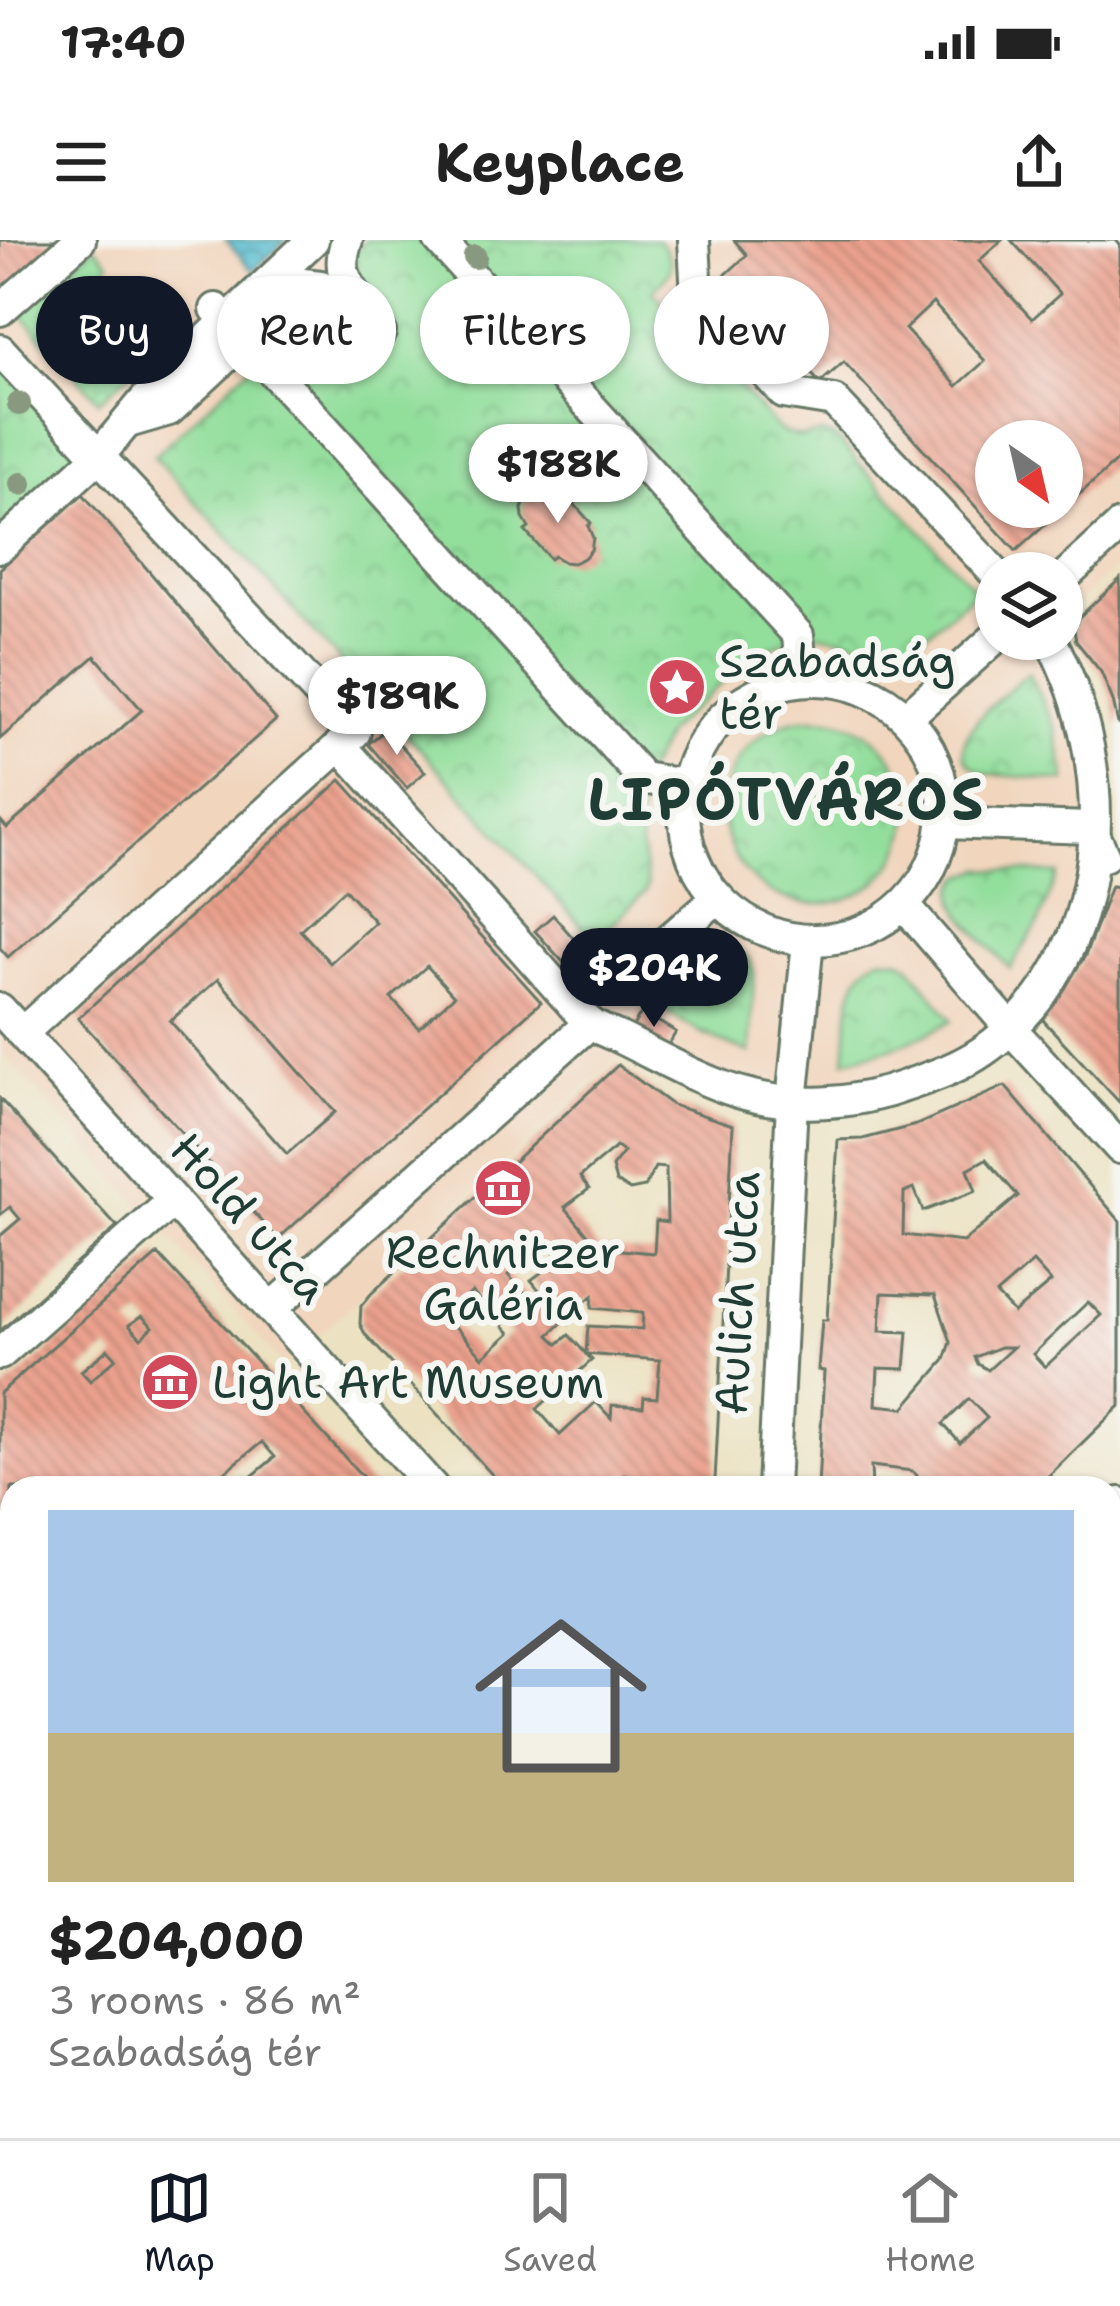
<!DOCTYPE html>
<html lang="en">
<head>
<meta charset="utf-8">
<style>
	:root { --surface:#fff; --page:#f6f6f6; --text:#222; --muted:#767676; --line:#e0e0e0; --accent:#111827 }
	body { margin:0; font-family:"Shantell Sans",sans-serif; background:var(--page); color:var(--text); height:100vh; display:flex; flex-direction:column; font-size:45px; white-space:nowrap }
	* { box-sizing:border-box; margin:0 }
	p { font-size:39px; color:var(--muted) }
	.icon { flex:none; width:66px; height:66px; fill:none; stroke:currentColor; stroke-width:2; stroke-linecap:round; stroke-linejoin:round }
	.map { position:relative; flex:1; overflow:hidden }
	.drawer { position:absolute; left:0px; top:1236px; width:1122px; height:663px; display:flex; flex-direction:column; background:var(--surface); border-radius:36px 36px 0 0; box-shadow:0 3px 9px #0004 }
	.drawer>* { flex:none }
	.top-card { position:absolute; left:36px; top:36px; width:1050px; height:108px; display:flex; gap:24px }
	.needle { width:78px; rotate:146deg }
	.buttons { position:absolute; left:975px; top:180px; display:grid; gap:24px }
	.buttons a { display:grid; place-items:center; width:108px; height:108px; border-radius:50%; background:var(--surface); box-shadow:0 3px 9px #0004; font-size:60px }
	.price { position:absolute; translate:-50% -102px; padding:0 27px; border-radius:42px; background:#fff; color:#222; font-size:39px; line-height:78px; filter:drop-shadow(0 3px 6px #0008) }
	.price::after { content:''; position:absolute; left:50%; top:72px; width:36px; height:27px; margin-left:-18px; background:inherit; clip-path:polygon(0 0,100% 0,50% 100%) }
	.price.current { background:var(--accent); color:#fff }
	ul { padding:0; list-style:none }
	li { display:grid; align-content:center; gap:24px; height:636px; padding:0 48px }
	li+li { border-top:3px solid var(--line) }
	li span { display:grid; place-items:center; height:372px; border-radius:0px; color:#555 }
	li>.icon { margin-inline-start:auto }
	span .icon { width:216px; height:216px; fill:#fffc; stroke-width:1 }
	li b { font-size:51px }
	.tag { padding:0 42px; border-radius:54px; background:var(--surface); box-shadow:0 3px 9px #0004; font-size:42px; line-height:108px }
	.tag.current { background:var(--accent); color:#fff }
	.status { display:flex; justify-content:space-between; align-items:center; height:84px; padding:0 60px; background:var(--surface); direction:ltr }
	.status svg { height:33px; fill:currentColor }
	header { display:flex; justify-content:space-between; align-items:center; height:156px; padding:0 48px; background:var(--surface); font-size:54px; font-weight:700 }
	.dock { display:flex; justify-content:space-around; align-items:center; height:168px; border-top:3px solid var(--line); background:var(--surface); font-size:33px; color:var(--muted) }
	.dock a { display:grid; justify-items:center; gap:6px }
	.dock .current { color:var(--accent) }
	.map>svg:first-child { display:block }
	.built { fill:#f1d5bd; fill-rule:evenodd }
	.park { fill:url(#park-crowns); stroke:#588e68; stroke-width:3 }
	.water { fill:url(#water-waves); stroke:#387c80; stroke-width:3 }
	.building { fill:url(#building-back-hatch); fill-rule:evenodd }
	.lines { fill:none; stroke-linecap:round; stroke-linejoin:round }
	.minor-casing { stroke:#677766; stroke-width:36 }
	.minor { stroke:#fff; stroke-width:30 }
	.tree { fill:#88997f }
	.labels { text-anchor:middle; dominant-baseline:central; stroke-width:12; stroke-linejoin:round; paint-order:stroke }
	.poi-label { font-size:45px; fill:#1f3d34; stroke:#f6f6f2; text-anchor:start }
	.street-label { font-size:45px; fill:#1f3d34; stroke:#f6f6f2 }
	.district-label { font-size:57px; font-weight:bold; letter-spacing:3px; fill:#1f3d34; stroke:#f6f6f2 }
</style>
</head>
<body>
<div class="status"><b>17:40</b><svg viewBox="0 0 49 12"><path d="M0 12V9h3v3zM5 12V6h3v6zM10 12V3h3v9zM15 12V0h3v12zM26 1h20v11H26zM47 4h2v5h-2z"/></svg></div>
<header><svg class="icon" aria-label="menu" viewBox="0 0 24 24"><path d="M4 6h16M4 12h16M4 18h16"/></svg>Keyplace<svg class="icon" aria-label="share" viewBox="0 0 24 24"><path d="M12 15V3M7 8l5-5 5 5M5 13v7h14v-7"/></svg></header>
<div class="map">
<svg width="1120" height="1898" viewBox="0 0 1120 1898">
	<defs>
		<pattern id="park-crowns" width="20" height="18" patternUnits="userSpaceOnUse" patternTransform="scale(3)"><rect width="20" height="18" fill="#92de9b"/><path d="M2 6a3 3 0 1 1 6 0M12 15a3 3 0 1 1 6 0" fill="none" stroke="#7dbf86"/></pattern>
		<pattern id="water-waves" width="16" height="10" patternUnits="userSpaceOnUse" patternTransform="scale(3)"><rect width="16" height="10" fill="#51bbcd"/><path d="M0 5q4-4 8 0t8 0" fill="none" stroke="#4399a7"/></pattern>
		<pattern id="building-back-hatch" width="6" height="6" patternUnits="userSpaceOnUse" patternTransform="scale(3)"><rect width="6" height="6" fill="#eba18d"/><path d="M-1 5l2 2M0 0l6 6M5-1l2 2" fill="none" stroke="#be8474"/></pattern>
	</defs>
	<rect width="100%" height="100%" fill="#f6f6f2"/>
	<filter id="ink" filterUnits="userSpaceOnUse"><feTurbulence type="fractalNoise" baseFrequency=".00833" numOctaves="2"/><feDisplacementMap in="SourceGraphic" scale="24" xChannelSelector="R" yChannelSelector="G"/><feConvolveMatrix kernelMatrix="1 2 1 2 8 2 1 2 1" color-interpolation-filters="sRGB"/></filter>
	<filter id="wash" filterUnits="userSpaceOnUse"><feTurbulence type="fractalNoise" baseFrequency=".004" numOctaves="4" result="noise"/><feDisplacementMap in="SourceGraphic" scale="48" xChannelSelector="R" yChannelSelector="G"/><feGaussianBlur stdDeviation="2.7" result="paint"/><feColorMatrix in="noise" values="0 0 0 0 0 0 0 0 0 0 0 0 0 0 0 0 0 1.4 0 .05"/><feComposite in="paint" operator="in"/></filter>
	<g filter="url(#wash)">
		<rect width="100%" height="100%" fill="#ece2c2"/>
		<g class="built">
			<path d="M0,0H1120V324L1062,377V333H996V399H1062V392L1093,439L1108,482L1111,519L1112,631L1080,712L1005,814L858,871L781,874L723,865L621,815L285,1127L0,810ZM996,201H1062V267H996Z"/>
			<path d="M1120,1284V1715L1110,1710V1293Z"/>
		</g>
		<g class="park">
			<path d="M365,0H658C679,23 672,32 653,51L779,191C787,193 797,198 804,197C818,194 824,191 837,199L976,351L909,409L813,393L798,395L752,416L668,491L643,538L638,586L647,645L645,652L595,701L154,216L284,95L274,84C322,37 333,68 369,107L395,83L358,40L355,14Z"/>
			<path d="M95,6L109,22C91,55 122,83 155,74L173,94L99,161L20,73Z"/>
			<path d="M0,122L86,217L0,296Z"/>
			<path d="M1028,433L1055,486L1066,541L989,534C923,512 1005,454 1028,433Z"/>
			<circle cx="816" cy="571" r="93"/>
			<path d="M982,629L1058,634L1038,684L1010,729C997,713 956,676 955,656C954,646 957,644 962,637Z"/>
			<path d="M735,712L749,718L754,733L750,813L702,794L662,769L719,717Z"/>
			<path d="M880,717L899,719L909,725L952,780C918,801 884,811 845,820C849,785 844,733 880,717Z"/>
		</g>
		<path class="water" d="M226,0H287L253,31Z"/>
		<g id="blocks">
			<g class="building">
				<path d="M0,0H60L0,54Z"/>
				<path d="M734,0H1002L979,21L1032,79L1060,54L1011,0H1116L1120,5V218L1016,311L844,122L820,143L723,37L747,15ZM933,63L985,121L957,146L905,89ZM996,201H1062V267H996Z"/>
				<path d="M540,250L552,251L562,258L566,255L591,283L588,286L593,298L591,310L584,318L573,323L564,322L554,316L550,319L525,291L529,288L523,278L522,268L529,255Z"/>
				<path d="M83,254L276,480L8,717L0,708V580L7,588L142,470L95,416L0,499V329Z"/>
				<path d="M1120,339V484H1118L1113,461L1101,432L1076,401L1074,390L1078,378Z"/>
				<path d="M386,489L425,532L407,548L368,504Z"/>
				<path d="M341,540L541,762L278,999L78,778ZM345,649L375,682L330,723L300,690ZM427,726L454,756L419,788L391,758ZM218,739L335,872L287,914L170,781Z"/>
				<path d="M1111,646L1120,647V863L1043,780L1085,716Z"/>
				<path d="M553,675L582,708L564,723L535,691Z"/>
				<path d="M642,772L676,792L666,809L631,789Z"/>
				<path d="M618,825L672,865L733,885L715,1241L719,1242V1248H659L660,1240L624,1234L611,1248H504L365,1094L360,1084L361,1066L371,1054ZM616,907L624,912L612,927L616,942L630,950L645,947L655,927L666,928L667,982L656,980L654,1013L599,1008L565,967L589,949L580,937ZM517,1006L528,1023L550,1007L561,1018L531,1040L545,1057L536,1065L508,1035L515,1028L505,1017ZM472,1052L510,1093L483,1117L445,1076ZM593,1056L592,1068L643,1073L642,1089L588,1086L586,1114L660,1120L657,1158L644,1157L643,1167L612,1165L611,1178L596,1162L560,1195L537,1169L592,1120L586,1114L569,1095L558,1104L549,1095L566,1079L569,1084L578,1076V1066ZM504,1139L517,1153L507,1161L494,1149Z"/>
				<path d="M1005,846L1120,981V1166L1036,1248H931L912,1231L871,1226L872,1248H818L824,1131L818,1130L822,1080H827L838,900L863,899L916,885ZM986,919L1018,956L963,1002L903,995L904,952L914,948L923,971L976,951L968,929ZM1033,1022L1051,1042L1014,1073L996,1054ZM882,1053L935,1055L951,1102L945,1120L904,1168L876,1165L878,1128L905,1129L908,1092L880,1091ZM1088,1062L1101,1075L1045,1127L1033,1114ZM1000,1107H1013L988,1130L978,1124L975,1117ZM969,1159L987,1178L960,1203L943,1184Z"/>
				<path d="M0,859L117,987L0,1091V996L20,979L10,967L0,975Z"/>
				<path d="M158,1014L373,1248H238L275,1217L262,1202L205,1248H12V1411L0,1397V1153ZM142,1076L153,1087L141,1098L129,1085ZM108,1109L116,1118L90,1141L81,1131Z"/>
				<path d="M1110,1441L1120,1452V1549L1110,1539Z"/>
				<path d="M0,1488L12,1503V1600L6,1593L0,1599Z"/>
				<path d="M1120,1553V1643L1110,1652V1563Z"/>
				<path d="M1120,1722V1898H1096L1086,1887H1110V1865L1119,1858L1110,1848V1731Z"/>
				<path d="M12,1737V1810L5,1802L0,1806V1747Z"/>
				<path d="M7,1817L12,1826V1863L4,1855L0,1859V1821Z"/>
				<path d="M12,1879V1887H61L48,1898H0V1889Z"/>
				<path d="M153,1887H203L209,1894L216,1887H332L320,1898H163Z"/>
				<path d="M443,1887H561L549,1898H431Z"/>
				<path d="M607,1887H732L720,1898H596Z"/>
				<path d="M753,1887H853L842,1898H763Z"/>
				<path d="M949,1887H960L971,1898H937Z"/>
			</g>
		</g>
	</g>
	<g filter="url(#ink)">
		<use href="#blocks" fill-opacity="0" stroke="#677766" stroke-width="3"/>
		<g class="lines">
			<defs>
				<g id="minor">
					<path d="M347,0C335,34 349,44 367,72"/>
					<path d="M439,0L798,395L802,439"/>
					<path d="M694,0L697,58L784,153L834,161L996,334"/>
					<path d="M216,69L643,538L684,545"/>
					<path d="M0,70L80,0"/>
					<path d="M0,110L355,492L22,793"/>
					<path d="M128,182L169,170L243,101L287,51L303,44L321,46L380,92"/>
					<path d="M0,307L98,217L155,148L313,0"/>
					<path d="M1062,339L1120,286"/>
					<circle cx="814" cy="570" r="130"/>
					<path d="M907,477L996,397"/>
					<path d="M340,505C399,571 458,636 517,702C533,720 549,738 565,756C573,764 581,776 590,783C599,790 612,794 622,799C661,818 697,839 738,852C793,869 855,865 908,845C934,836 960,827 983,811C1116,718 1120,529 1050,399"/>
					<path d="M944,583L1091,588L1104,616"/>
					<path d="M904,665L1011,789L1120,908"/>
					<path d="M621,741L716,659"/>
					<path d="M0,769L433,1248"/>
					<path d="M271,1069L590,783"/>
					<path d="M0,1114L173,961"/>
					<path d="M773,1248L792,862L808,701"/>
					<path d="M1110,1272L1120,1263"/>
					<path d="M1110,1384L1120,1395"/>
					<path d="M0,1441L12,1455"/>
					<path d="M1110,1696L1120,1687"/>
					<path d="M1007,1887L1017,1898"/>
					<path d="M374,1898L387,1887"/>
					<path d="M888,1898L900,1887"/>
				</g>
			</defs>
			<use href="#minor" class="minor-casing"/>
			<use href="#minor" class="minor"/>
		</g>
		<g class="tree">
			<circle cx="475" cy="17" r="12"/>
			<circle cx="77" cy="61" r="12"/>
			<circle cx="127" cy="91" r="12"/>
			<circle cx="90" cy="110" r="12"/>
			<circle cx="19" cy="164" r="12"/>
			<circle cx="21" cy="244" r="12"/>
		</g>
	</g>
	<defs>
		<symbol id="sight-disc" viewBox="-11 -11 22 22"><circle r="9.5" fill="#d1495b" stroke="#f6f6f2"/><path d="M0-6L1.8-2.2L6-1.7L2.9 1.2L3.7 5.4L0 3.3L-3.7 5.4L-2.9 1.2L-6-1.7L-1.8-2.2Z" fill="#fff"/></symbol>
		<symbol id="museum-disc" viewBox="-11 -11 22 22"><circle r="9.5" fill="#d1495b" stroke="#f6f6f2"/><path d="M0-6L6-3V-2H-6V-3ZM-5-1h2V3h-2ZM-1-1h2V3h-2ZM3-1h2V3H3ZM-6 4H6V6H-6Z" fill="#fff"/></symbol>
	</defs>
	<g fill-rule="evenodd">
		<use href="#sight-disc" x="644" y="414" width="66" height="66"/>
		<use href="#museum-disc" x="470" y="915" width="66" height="66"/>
		<use href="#museum-disc" x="137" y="1109" width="66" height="66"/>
	</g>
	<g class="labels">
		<g class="poi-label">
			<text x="719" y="421">Szabadság<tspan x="719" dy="52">tér</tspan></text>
			<text x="503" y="1012" text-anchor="middle">Rechnitzer<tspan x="503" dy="52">Galéria</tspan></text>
			<text x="212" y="1142">Light Art Museum</text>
		</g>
		<g class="street-label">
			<text transform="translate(250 978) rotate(48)">Hold utca</text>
			<text transform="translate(737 1053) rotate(-87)">Aulich utca</text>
		</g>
		<g class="district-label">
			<text x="787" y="559">LIPÓTVÁROS</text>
		</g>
	</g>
</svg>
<div class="buttons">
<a><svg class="needle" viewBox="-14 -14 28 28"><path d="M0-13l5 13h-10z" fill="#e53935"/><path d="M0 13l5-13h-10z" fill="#767676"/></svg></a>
<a><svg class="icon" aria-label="layers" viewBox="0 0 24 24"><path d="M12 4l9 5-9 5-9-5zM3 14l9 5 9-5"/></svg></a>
</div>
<b class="price" style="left:558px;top:286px">$188K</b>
<b class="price" style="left:397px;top:518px">$189K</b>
<b class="price current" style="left:654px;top:790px">$204K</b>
<div class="top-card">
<a class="tag current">Buy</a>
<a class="tag">Rent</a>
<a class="tag">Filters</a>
<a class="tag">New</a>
</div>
<section class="drawer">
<ul>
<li><span style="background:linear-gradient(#a9c7e8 60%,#c2b280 0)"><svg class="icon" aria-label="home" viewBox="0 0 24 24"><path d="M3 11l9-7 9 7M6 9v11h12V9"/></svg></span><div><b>$204,000</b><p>3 rooms · 86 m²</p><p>Szabadság tér</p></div></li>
</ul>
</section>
</div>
<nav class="dock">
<a class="current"><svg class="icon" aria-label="map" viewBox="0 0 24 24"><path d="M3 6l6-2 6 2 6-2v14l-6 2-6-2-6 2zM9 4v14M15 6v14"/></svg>Map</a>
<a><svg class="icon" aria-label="saved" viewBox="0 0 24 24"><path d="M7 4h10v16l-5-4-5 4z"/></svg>Saved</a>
<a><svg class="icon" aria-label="home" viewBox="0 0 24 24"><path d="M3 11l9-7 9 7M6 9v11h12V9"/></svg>Home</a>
</nav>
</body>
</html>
